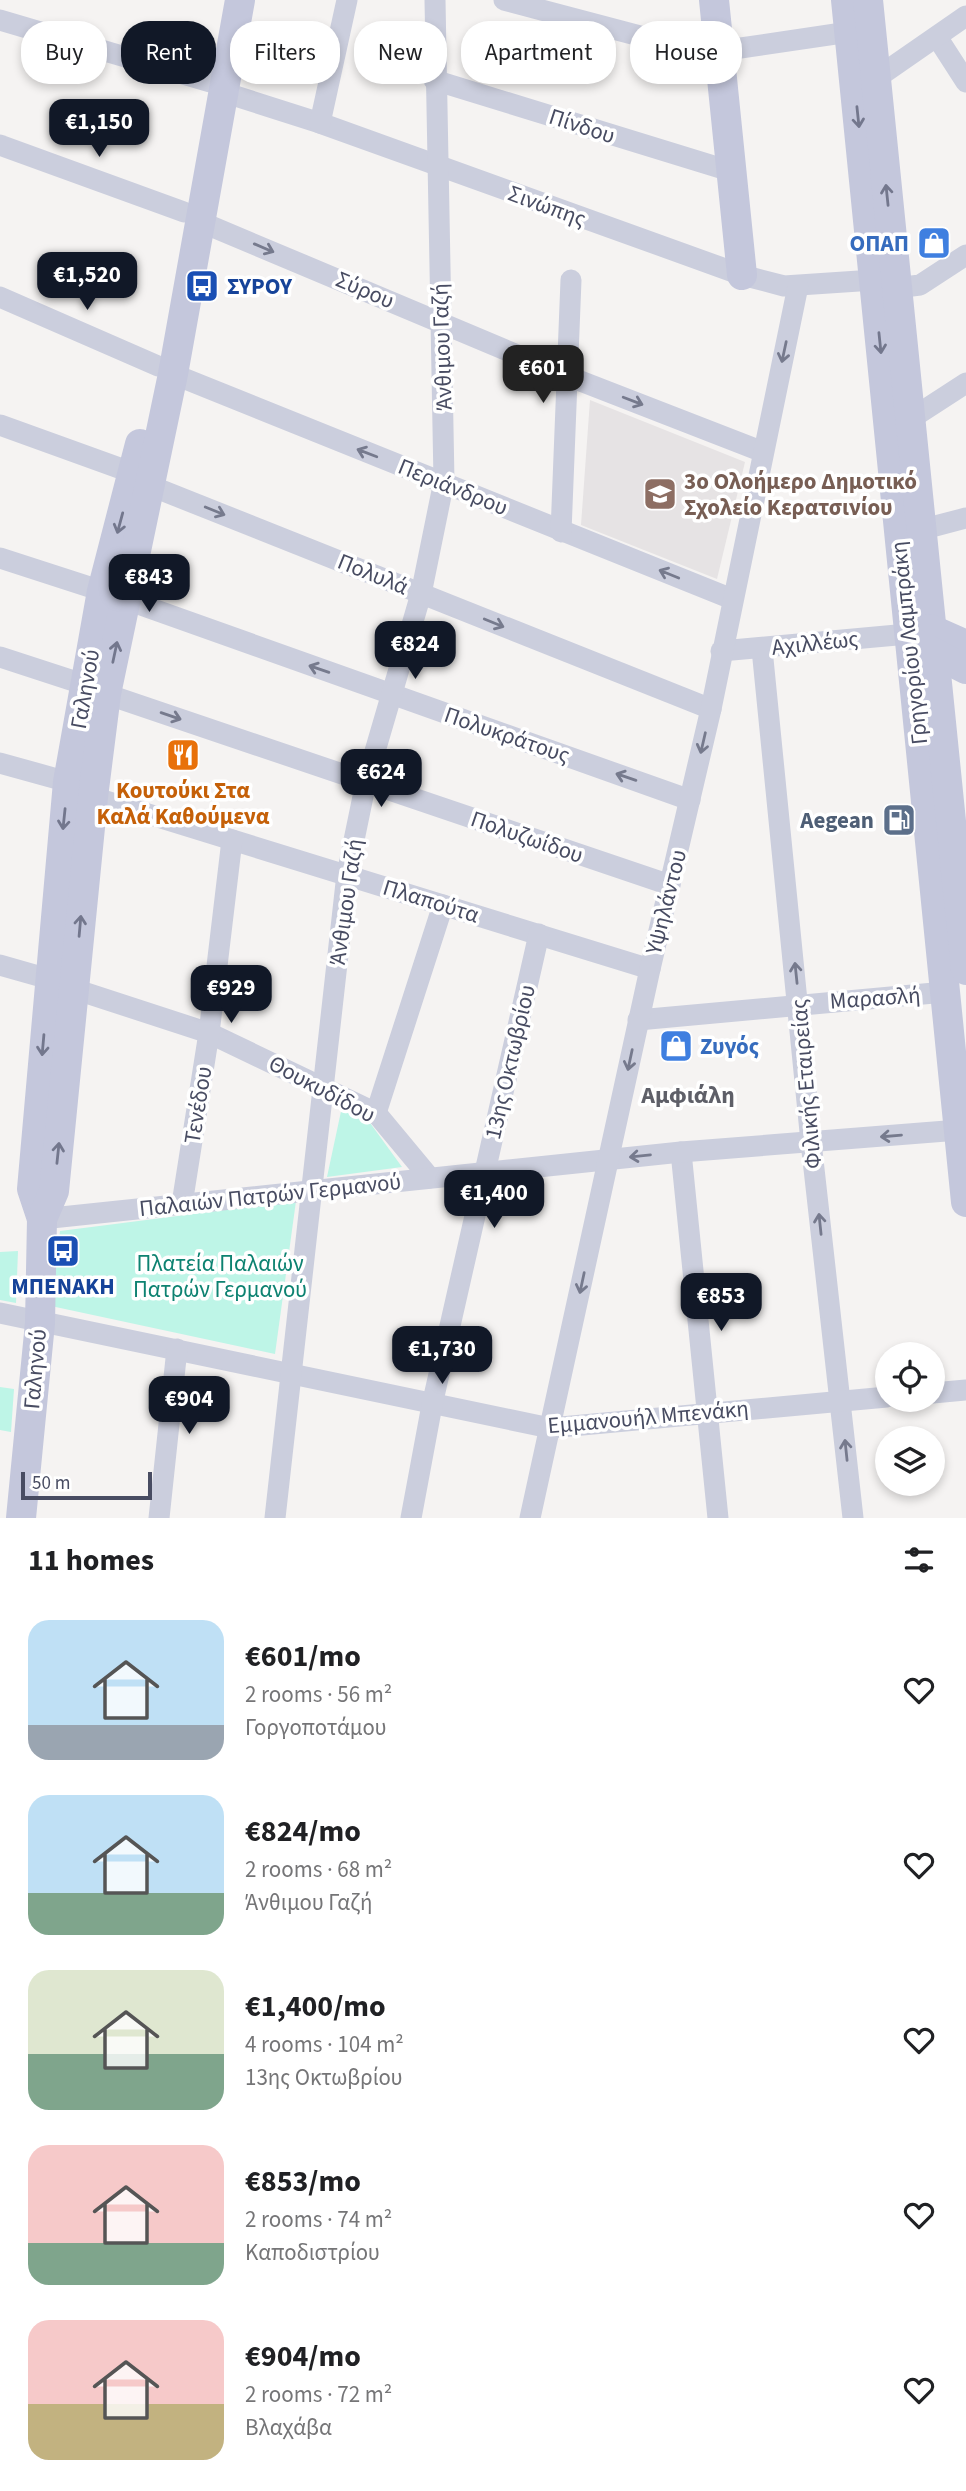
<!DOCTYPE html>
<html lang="en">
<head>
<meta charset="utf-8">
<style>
	:root { --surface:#fff; --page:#f2f2f2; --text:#202124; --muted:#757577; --accent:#111827 }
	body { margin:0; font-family:"Source Sans 3",sans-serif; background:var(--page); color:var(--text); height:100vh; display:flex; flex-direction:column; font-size:26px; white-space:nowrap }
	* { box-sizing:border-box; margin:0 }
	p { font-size:23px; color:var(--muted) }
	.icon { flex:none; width:38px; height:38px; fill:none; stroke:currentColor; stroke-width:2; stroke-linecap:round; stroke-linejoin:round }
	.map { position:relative; height:1518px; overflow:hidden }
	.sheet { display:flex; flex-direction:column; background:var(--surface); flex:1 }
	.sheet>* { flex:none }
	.top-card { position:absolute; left:21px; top:21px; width:924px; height:63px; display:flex; gap:14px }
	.buttons { position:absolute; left:875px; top:1342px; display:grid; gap:14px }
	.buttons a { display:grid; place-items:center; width:70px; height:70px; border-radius:50%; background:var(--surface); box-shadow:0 4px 10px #0003; font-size:35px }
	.scale { position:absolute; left:21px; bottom:18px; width:131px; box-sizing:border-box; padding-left:7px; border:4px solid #484c62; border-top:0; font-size:19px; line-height:24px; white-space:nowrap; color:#484c62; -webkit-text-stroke:5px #fff; paint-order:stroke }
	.price { position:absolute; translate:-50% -60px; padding:0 16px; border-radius:14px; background:var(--accent); color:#fff; font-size:23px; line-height:46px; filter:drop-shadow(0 2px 4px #0008) }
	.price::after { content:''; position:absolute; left:50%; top:42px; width:21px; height:16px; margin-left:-10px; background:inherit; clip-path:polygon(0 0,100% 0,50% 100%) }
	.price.current { background:#222; color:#fff }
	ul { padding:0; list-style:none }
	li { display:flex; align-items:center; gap:21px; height:175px; padding:0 28px }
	li span { display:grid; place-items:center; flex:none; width:196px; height:140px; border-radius:21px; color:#555 }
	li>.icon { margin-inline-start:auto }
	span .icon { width:84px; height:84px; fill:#fffc; stroke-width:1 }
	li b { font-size:30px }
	h2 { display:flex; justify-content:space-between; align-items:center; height:84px; padding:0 28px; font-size:30px }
	.tag { padding:0 24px; border-radius:28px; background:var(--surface); box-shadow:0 4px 10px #0003; font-size:24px; line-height:63px }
	.tag.current { background:var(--accent); color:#fff }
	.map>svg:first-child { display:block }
	.education { fill:#e6e3e4 }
	.green { fill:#bef5e7 }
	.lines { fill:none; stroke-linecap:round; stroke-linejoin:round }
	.street { stroke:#cbcedd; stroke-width:21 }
	.secondary { stroke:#c4c7dc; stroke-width:30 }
	.oneway { stroke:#73778d }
	.oneway2 { stroke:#767a8d }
	.labels { text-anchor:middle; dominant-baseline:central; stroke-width:7; stroke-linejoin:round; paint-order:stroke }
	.street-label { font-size:23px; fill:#484c62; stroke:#fff }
	.shop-label { font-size:23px; font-weight:bold; fill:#366cbe; stroke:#fff; text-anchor:end }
	.transit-label { font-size:23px; font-weight:bold; fill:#164399; stroke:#fff; text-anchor:start }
	.education-label { font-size:23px; font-weight:bold; fill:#785e54; stroke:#fff; text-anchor:start }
	.food-label { font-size:23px; font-weight:bold; fill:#c56008; stroke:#fff }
	.service-label { font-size:23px; font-weight:bold; fill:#4e5e75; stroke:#fff; text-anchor:end }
	.park-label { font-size:23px; fill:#0d8271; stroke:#fff }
	.neighbourhood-label { font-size:24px; font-weight:bold; fill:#5e5f68; stroke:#fff }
</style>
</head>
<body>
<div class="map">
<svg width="966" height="1518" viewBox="0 0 966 1518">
	<rect width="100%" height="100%" fill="#f5f3f2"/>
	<path class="education" d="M590,400L745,462L717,579L581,525Z"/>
	<g class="green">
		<path d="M343,1102L365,1116L402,1167L327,1177Z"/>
		<path d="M296,1201L275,1354L51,1306L60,1231Z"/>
		<path d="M18,1251L16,1303L0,1300V1252Z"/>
		<path d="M0,1387L14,1389L11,1432L0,1430Z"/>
	</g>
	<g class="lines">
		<g class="street">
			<path d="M504,0L689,49L720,51L849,32"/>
			<path d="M0,20L210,82"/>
			<path d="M937,37L966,82"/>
			<path d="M875,79L966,16"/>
			<path d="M434,80L730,171"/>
			<path d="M226,93L320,123L742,275L784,286L874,280"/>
			<path d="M320,123L347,0"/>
			<path d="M0,145L184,212"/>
			<path d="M201,222L565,375L763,452"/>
			<path d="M896,288L920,285L966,255"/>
			<path d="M0,297L158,366"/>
			<path d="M173,374L732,599"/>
			<path d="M909,420L966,383"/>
			<path d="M0,425L133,473"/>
			<path d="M151,486L711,709"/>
			<path d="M920,530L966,518"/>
			<path d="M561,532L571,280"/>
			<path d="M0,558L102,591L690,800"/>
			<path d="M762,649L811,1142L853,1518"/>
			<path d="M721,651L908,634"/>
			<path d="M0,657L86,685"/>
			<path d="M106,694L670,885"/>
			<path d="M0,763L68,782"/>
			<path d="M93,797L650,969"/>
			<path d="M0,965L49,979"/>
			<path d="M74,989L209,1033L376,1113L430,1178"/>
			<path d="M638,1020L945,992"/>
			<path d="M376,1113L443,905"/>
			<path d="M681,1152L718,1518"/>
			<path d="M182,1204L209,1033L232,840"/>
			<path d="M42,1219L681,1152L959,1130"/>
			<path d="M0,1313L550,1428L887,1397"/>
			<path d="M933,1393L966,1390"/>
			<path d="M159,1518L177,1349"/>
			<path d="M275,1518L347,874L366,782L421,594L444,481L435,0"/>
			<path d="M411,1518L432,1405L539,934"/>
			<path d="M530,1518L650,969L711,709L798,286"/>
		</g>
		<g class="secondary">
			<path d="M714,0L742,275"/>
			<path d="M846,0L966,1202"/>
			<path d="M868,0L966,970"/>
			<path d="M915,633L930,629L966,645"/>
			<path d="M918,645L966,669"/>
			<path d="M42,1219L32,1189L68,782L102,591L140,444"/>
			<path d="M21,1518L40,1323L42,1219L54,1191L93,797L106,694L173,374L240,0"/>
		</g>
	</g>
	<defs><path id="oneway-shaft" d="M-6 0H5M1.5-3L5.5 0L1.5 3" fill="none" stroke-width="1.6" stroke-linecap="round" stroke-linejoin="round" transform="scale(1.75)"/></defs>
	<g class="oneway">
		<use href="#oneway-shaft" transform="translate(858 117) rotate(84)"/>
		<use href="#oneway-shaft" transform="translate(887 195) rotate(-96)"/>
		<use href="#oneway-shaft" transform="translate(880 343) rotate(84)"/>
		<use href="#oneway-shaft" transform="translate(120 523) rotate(105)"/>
		<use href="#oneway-shaft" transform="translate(115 652) rotate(-78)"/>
		<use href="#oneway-shaft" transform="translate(64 819) rotate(96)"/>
		<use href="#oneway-shaft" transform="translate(80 926) rotate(-85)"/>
		<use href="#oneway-shaft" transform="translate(43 1045) rotate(95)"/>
		<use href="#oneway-shaft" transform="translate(58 1153) rotate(-84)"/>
	</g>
	<g class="oneway2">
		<use href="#oneway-shaft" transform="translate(264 248) rotate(23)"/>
		<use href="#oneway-shaft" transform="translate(784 352) rotate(102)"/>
		<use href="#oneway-shaft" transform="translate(633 401) rotate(21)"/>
		<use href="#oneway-shaft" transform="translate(367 453) rotate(-159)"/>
		<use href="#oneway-shaft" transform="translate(215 511) rotate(22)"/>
		<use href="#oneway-shaft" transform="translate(669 574) rotate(-158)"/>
		<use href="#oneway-shaft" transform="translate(494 623) rotate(22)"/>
		<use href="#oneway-shaft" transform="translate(319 669) rotate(-161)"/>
		<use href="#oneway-shaft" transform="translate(171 716) rotate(19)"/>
		<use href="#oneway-shaft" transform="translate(703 743) rotate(103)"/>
		<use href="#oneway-shaft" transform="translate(626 777) rotate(-161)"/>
		<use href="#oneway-shaft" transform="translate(796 973) rotate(-96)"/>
		<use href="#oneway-shaft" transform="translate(630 1060) rotate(102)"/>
		<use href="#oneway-shaft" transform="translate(891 1136) rotate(175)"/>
		<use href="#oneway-shaft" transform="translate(640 1156) rotate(174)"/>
		<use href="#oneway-shaft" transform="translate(820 1224) rotate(-96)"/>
		<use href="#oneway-shaft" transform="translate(582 1283) rotate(102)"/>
		<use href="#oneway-shaft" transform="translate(846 1450) rotate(-96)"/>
	</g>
	<defs>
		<symbol id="shop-square" viewBox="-11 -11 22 22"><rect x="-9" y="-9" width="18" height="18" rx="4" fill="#3f7fe0" stroke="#fff"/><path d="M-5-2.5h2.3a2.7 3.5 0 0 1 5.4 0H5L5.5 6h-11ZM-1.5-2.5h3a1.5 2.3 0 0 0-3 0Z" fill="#fff"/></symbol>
		<symbol id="bus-square" viewBox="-11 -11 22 22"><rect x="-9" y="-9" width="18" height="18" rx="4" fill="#1a4fb4" stroke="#fff"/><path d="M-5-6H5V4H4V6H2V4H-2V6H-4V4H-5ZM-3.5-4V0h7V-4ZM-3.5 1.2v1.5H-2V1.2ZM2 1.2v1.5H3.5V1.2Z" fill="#fff"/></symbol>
		<symbol id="school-square" viewBox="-11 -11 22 22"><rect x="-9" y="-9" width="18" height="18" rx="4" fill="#8d6e63" stroke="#fff"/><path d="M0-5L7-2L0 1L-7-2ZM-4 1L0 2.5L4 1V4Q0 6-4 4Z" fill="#fff"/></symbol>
		<symbol id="restaurant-square" viewBox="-11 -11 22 22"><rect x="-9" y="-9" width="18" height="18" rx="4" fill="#e8710a" stroke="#fff"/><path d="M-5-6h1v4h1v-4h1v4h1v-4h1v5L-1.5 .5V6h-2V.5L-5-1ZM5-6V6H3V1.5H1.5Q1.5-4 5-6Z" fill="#fff"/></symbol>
		<symbol id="fuel-square" viewBox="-11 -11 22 22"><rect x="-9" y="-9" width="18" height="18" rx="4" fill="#5c6f8a" stroke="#fff"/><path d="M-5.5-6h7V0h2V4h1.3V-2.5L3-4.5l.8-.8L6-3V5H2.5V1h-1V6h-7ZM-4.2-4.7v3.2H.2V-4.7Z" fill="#fff"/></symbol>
	</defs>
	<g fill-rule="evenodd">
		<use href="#shop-square" x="915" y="224" width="38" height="38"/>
		<use href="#bus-square" x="183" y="267" width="38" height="38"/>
		<use href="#school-square" x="641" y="475" width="38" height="38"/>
		<use href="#restaurant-square" x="164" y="736" width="38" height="38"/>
		<use href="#fuel-square" x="880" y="801" width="38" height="38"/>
		<use href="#shop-square" x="657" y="1027" width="38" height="38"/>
		<use href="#bus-square" x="44" y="1232" width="38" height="38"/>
	</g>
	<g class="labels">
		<g class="street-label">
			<text transform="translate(582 126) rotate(18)">Πίνδου</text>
			<text transform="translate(547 206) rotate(20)">Σινώπης</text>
			<text transform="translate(365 290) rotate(23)">Σύρου</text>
			<text transform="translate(442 347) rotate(-92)">Άνθιμου Γαζή</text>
			<text transform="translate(453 487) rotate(22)">Περιάνδρου</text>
			<text transform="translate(373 574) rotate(22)">Πολυλά</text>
			<text transform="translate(815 643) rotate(-6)">Αχιλλέως</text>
			<text transform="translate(909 643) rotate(-96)">Γρηγορίου Λαμπράκη</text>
			<text transform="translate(85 689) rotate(-80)">Γαληνού</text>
			<text transform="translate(507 735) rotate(19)">Πολυκράτους</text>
			<text transform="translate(527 837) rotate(19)">Πολυζωίδου</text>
			<text transform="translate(431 901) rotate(17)">Πλαπούτα</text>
			<text transform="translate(346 902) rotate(-82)">Άνθιμου Γαζή</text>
			<text transform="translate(666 902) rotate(-76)">Υψηλάντου</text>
			<text transform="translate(875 998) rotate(-4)">Μαρασλή</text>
			<text transform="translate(510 1062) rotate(-77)">13ης Οκτωβρίου</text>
			<text transform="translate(806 1084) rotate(-95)">Φιλικής Εταιρείας</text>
			<text transform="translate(322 1089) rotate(28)">Θουκυδίδου</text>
			<text transform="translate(198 1105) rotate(-81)">Τενέδου</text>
			<text transform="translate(270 1195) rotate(-6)">Παλαιών Πατρών Γερμανού</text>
			<text transform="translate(35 1369) rotate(-85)">Γαληνού</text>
			<text transform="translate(648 1417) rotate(-5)">Εμμανουήλ Μπενάκη</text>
		</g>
		<g class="shop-label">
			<text x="909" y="243">ΟΠΑΠ</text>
			<text x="700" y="1046" text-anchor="start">Ζυγός</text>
		</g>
		<g class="transit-label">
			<text x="227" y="286">ΣΥΡΟΥ</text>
			<text x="63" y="1286" text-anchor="middle">ΜΠΕΝΑΚΗ</text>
		</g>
		<g class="education-label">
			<text x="684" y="481">3ο Ολοήμερο Δημοτικό<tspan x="684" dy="26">Σχολείο Κερατσινίου</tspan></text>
		</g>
		<g class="food-label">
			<text x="183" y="790">Κουτούκι Στα<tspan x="183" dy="26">Καλά Καθούμενα</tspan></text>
		</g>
		<g class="service-label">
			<text x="874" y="820">Aegean</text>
		</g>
		<g class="park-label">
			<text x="220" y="1263">Πλατεία Παλαιών<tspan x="220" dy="26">Πατρών Γερμανού</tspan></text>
		</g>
		<g class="neighbourhood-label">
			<text x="688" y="1095">Αμφιάλη</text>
		</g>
	</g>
</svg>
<div class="buttons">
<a><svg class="icon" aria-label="locate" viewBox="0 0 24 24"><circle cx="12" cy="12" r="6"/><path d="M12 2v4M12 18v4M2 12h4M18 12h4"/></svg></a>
<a><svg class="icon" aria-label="layers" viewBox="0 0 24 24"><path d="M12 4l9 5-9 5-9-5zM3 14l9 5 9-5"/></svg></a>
</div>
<div class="scale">50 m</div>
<b class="price" style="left:99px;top:159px">€1,150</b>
<b class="price" style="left:87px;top:312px">€1,520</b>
<b class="price current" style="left:543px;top:405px">€601</b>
<b class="price" style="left:149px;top:614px">€843</b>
<b class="price" style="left:415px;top:681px">€824</b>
<b class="price" style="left:381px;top:809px">€624</b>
<b class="price" style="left:231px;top:1025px">€929</b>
<b class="price" style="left:494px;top:1230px">€1,400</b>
<b class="price" style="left:721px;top:1333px">€853</b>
<b class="price" style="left:442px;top:1386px">€1,730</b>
<b class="price" style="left:189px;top:1436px">€904</b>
<div class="top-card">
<a class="tag">Buy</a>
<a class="tag current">Rent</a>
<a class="tag">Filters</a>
<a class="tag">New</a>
<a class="tag">Apartment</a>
<a class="tag">House</a>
</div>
</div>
<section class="sheet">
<h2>11 homes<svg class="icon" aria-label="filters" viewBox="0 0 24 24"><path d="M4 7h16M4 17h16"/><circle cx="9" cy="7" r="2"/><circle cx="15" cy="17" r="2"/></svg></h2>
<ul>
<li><span style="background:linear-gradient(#bfe0f5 75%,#9aa5b1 0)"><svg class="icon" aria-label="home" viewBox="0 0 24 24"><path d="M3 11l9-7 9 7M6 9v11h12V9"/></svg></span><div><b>€601/mo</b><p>2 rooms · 56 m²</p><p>Γοργοποτάμου</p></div><svg class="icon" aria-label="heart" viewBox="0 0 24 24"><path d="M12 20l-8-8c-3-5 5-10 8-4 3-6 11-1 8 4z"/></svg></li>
<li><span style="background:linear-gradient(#bfe0f5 70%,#7fa58c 0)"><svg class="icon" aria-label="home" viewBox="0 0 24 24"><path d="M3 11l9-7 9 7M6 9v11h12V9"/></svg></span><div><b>€824/mo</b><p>2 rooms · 68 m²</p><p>Άνθιμου Γαζή</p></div><svg class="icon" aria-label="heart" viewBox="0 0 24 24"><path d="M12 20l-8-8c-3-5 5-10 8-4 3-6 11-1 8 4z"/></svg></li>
<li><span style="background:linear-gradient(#dfe7d0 60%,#7fa58c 0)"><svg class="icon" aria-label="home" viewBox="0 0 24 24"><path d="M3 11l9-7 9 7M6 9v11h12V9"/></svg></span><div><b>€1,400/mo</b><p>4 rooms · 104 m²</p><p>13ης Οκτωβρίου</p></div><svg class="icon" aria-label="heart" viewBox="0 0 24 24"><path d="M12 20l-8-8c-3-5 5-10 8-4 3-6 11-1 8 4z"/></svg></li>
<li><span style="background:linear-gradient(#f6c9c9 70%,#7fa58c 0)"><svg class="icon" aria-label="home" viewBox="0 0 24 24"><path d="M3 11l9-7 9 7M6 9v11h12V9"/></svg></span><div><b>€853/mo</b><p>2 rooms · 74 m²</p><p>Καποδιστρίου</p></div><svg class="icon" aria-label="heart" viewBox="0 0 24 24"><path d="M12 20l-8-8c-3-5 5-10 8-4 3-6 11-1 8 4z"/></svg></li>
<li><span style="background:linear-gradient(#f6c9c9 60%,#c2b280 0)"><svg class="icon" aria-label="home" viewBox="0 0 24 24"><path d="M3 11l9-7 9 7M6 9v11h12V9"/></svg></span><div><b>€904/mo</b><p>2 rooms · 72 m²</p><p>Βλαχάβα</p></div><svg class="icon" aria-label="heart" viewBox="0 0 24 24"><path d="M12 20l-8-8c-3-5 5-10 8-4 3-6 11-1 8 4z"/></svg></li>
</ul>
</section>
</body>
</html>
